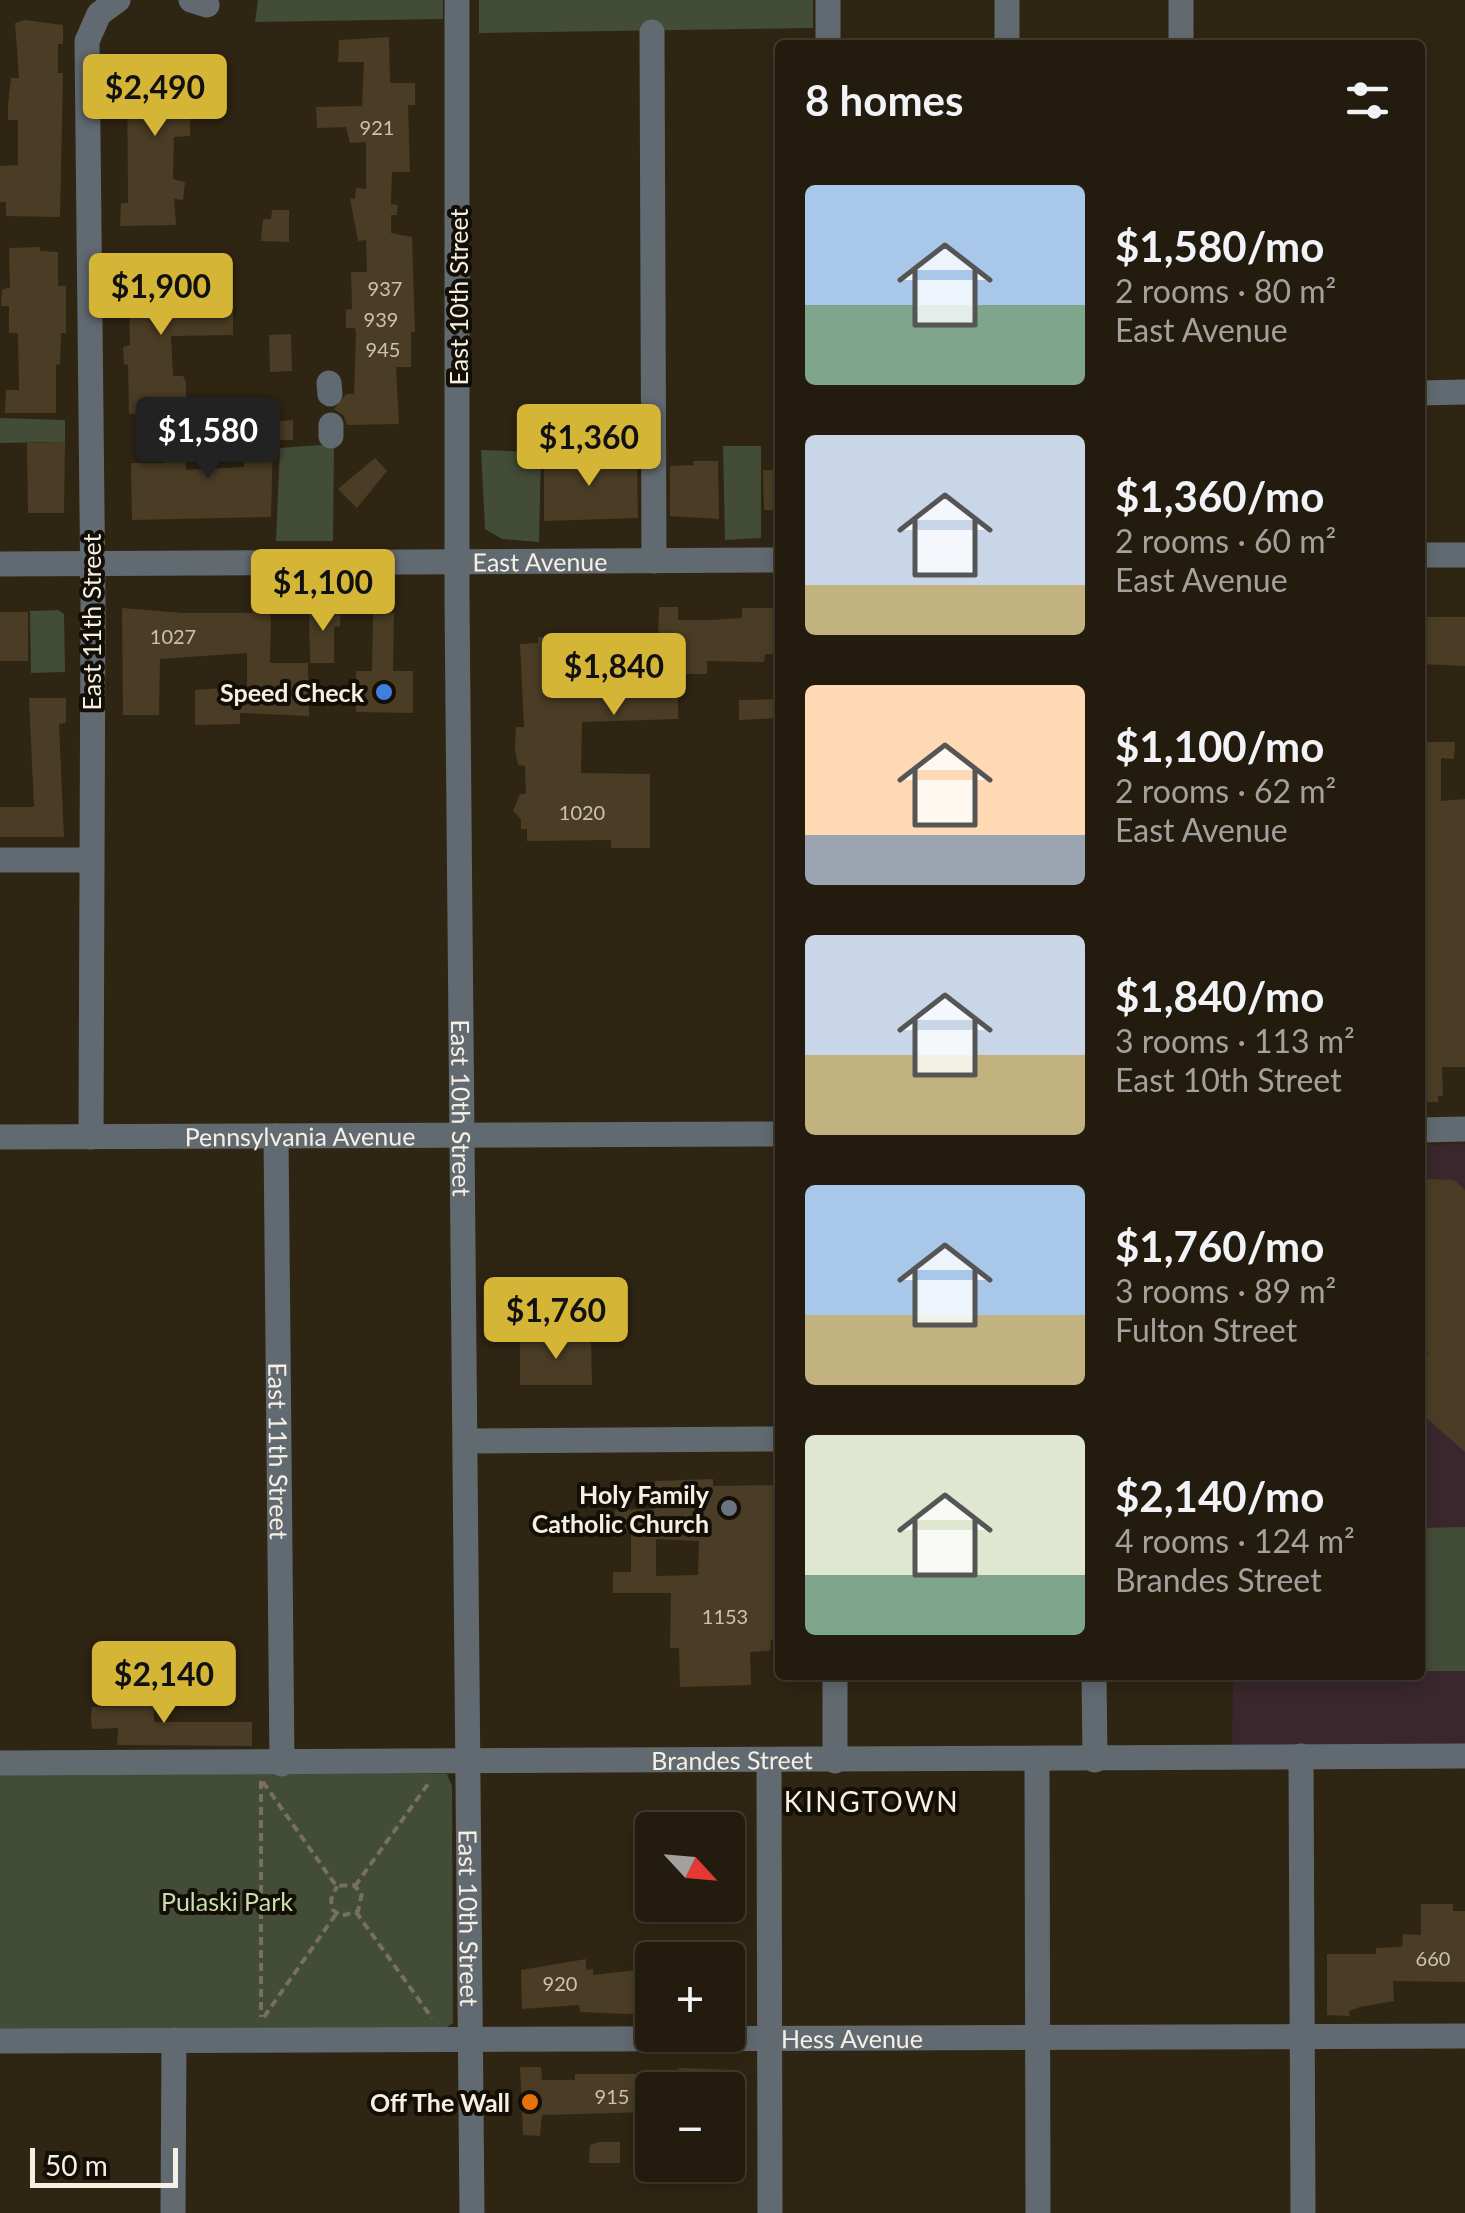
<!DOCTYPE html>
<html lang="en">
<head>
<meta charset="utf-8">
<style>
	:root { --surface:#231c0e; --page:#2f291c; --text:#f1f3f6; --muted:#a3a19e; --line:#403a2e; --accent:#d5b535 }
	body { margin:0; font-family:Lato,sans-serif; background:var(--page); color:var(--text); height:100vh; display:flex; flex-direction:column; font-size:38px; white-space:nowrap }
	* { box-sizing:border-box; margin:0 }
	p { font-size:32px; color:var(--muted) }
	.icon { flex:none; width:55px; height:55px; fill:none; stroke:currentColor; stroke-width:2; stroke-linecap:round; stroke-linejoin:round }
	.map { position:relative; flex:1; overflow:hidden }
	.side { position:absolute; left:775px; top:40px; width:650px; height:1640px; display:flex; flex-direction:column; background:var(--surface); border-radius:10px; box-shadow:0 5px 15px #0003,0 0 0 2px var(--line) }
	.side>* { flex:none }
	.needle { width:65px; rotate:116deg }
	.buttons { position:absolute; left:635px; top:1812px; display:grid; gap:20px }
	.buttons a { display:grid; place-items:center; width:110px; height:110px; border-radius:10px; background:var(--surface); box-shadow:0 5px 15px #0003,0 0 0 2px var(--line); font-size:50px }
	.scale { position:absolute; left:30px; bottom:25px; width:148px; box-sizing:border-box; padding-left:10px; border:5px solid #f6efe4; border-top:0; font-size:28px; line-height:35px; white-space:nowrap; color:#f6efe4; -webkit-text-stroke:8px #130f07; paint-order:stroke }
	.price { position:absolute; translate:-50% -85px; padding:0 22px; border-radius:10px; background:var(--accent); color:#111; font-size:32px; line-height:65px; filter:drop-shadow(0 2px 5px #0008) }
	.price::after { content:''; position:absolute; left:50%; top:60px; width:30px; height:22px; margin-left:-15px; background:inherit; clip-path:polygon(0 0,100% 0,50% 100%) }
	.price.selected { background:#222; color:#fff }
	ul { padding:0; list-style:none }
	li { display:flex; align-items:center; gap:30px; height:250px; padding:0 30px }
	li span { display:grid; place-items:center; flex:none; width:280px; height:200px; border-radius:10px; color:#555 }
	li>.icon { margin-inline-start:auto }
	span .icon { width:120px; height:120px; fill:#fffc; stroke-width:1 }
	li b { font-size:42px }
	h2 { display:flex; justify-content:space-between; align-items:center; height:120px; padding:0 30px; font-size:42px }
	.map>svg:first-child { display:block }
	.education { fill:#3a272d }
	.green { fill:#424c37 }
	.building { fill:#4b3d25; fill-rule:evenodd }
	.lines { fill:none; stroke-linecap:round; stroke-linejoin:round }
	.path { stroke:#786f60; stroke-width:4; stroke-dasharray:8 5; stroke-linecap:butt }
	.minor { stroke:#626a71; stroke-width:25 }
	.shop-dot { fill:#3f7fe0; stroke:#130f07; stroke-width:4 }
	.worship-dot { fill:#6b7280; stroke:#130f07; stroke-width:4 }
	.food-dot { fill:#e8710a; stroke:#130f07; stroke-width:4 }
	.labels { text-anchor:middle; dominant-baseline:central; stroke-width:8; stroke-linejoin:round; paint-order:stroke }
	.number-label { font-size:20px; fill:#cbc2b4 }
	.street-label { font-size:25px; fill:#f6efe4; stroke:#130f07 }
	.poi-label { font-size:25px; font-weight:bold; fill:#f6efe4; stroke:#130f07; text-anchor:end }
	.park-label { font-size:25px; fill:#c8dfad; stroke:#130f07 }
	.neighbourhood-label { font-size:28px; letter-spacing:2.5px; fill:#f6efe4; stroke:#130f07 }
</style>
</head>
<body>
<div class="map">
<svg width="1465" height="2213" viewBox="0 0 1465 2213">
	<rect width="100%" height="100%" fill="#2f2513"/>
	<path class="education" d="M1465,1144V1748L1232,1750L1233,1675H1420V1145Z"/>
	<g class="green">
		<path d="M258,0H443V19L255,22Z"/>
		<path d="M479,0H813V28L479,33Z"/>
		<path d="M0,418L65,420V442L0,443Z"/>
		<path d="M334,444L333,541H276L280,448Z"/>
		<path d="M723,446H761V538L725,540Z"/>
		<path d="M481,450L541,452L539,542L502,539L485,529Z"/>
		<path d="M58,610L64,614L65,672L31,673L30,611Z"/>
		<path d="M1465,1527V1671H1420V1528Z"/>
		<path d="M0,1773L447,1774L452,1786L453,2023L443,2030H0Z"/>
	</g>
	<g class="building">
		<path d="M25,20L63,25V44H58V73H63L60,217L6,216V202H0V166L18,165V120H8V104L11,78H19L15,23Z"/>
		<path d="M389,37L390,83H415V105H408L410,172H392L391,204L398,205L397,215H391V233L412,237L415,332H411V367H396L399,424L347,425L344,416L334,409L346,394H354L356,334L355,328H346V310L352,309L351,272H367L366,240L358,241L350,198L355,199L356,188L366,189V142L350,143L346,127L317,128L316,107L362,106L364,62H338L339,40Z"/>
		<path d="M184,57L185,92H191L190,136L174,137L173,179L185,182L183,200L174,199L176,225L120,226L121,203H128L127,58Z"/>
		<path d="M272,210H289V242L261,241L263,219H271Z"/>
		<path d="M40,247V251L58,252V286H66V333H61L60,364L56,365V413H5L6,390H19L18,333H9V306H1L2,290L10,287L9,248Z"/>
		<path d="M135,262H178L189,313L233,312V335L171,336L173,376H183L186,382V401L174,402L173,431H155V414H129L128,365L124,364L123,347L130,345L128,264Z"/>
		<path d="M291,334L292,371L270,372L269,335Z"/>
		<path d="M293,420V440H273L271,517L132,520L131,463H166V432H185L186,470L244,467L245,431H270V422Z"/>
		<path d="M65,442L64,513H28L27,443Z"/>
		<path d="M544,453H563V461H637L638,518L544,521Z"/>
		<path d="M375,458L387,471L357,508L338,489Z"/>
		<path d="M693,461H718L719,519L670,516V466L694,465Z"/>
		<path d="M763,470H780V510H764Z"/>
		<path d="M659,607H678V620H712L742,618V608H780V654H765L764,662L707,661V674H678V719L582,722L581,773L650,774V848H611V840L527,841V829H521V819L513,811L520,794H526L525,766L518,765L515,750L516,727H524L520,644L538,643V637H556V643H574V656L605,655L604,641L658,640Z"/>
		<path d="M122,608L184,613H252V609L271,608L270,663H308L309,716L240,713V724L195,725V690L247,686V653L160,659L159,715H123Z"/>
		<path d="M341,608L340,626L334,627V663H310L309,609Z"/>
		<rect x="0" y="612" width="28" height="49"/>
		<path d="M373,613H394L393,671H413V713L356,712V671H372Z"/>
		<path d="M1420,617H1465V666L1420,664Z"/>
		<path d="M29,698H66V723L59,724L64,837H0V807H34Z"/>
		<path d="M780,699V718L739,720V700Z"/>
		<path d="M1420,742H1455L1454,759L1441,758V801L1465,799V1067H1442L1443,1096H1438V1102H1420Z"/>
		<path d="M1420,1179L1454,1180L1465,1190V1452L1421,1413L1422,1361L1429,1354L1420,1346Z"/>
		<path d="M520,1338H591L592,1385H520Z"/>
		<path d="M713,1479V1486L780,1485V1640H771L770,1651L750,1652L751,1685L680,1687L679,1648H670L671,1593H613V1572H631V1532H615V1510L655,1509V1481ZM656,1539L699,1541L698,1575L656,1576Z"/>
		<path d="M118,1691H154V1722H252V1746L117,1745L118,1728L92,1729L91,1718L92,1707L118,1706Z"/>
		<path d="M1421,1904H1453V1911H1465V1982L1393,1981L1394,2001L1360,2007L1349,2011L1350,2016L1327,2015V1954H1376V1948L1402,1947L1403,1934L1421,1935Z"/>
		<path d="M586,1959V1970L593,1969V1975L652,1968V2015L580,2012L579,2005L522,2009L521,1970Z"/>
		<path d="M743,1961L744,2016L728,2017V1962Z"/>
		<path d="M520,2067H541L542,2080H575V2074H648L650,2112L542,2115L540,2136L523,2135Z"/>
		<path d="M679,2068L733,2070L734,2090H679Z"/>
		<path d="M599,2142H620V2163H589L590,2145Z"/>
	</g>
	<g class="lines">
		<g class="path">
			<path d="M261,1781V2017"/>
			<path d="M263,1782L332,1880L337,1886L353,1885L362,1893L358,1911L341,1916L333,1910L331,1900L337,1886"/>
			<path d="M355,1886L428,1784"/>
			<path d="M356,1912L432,2018"/>
			<path d="M264,2017L336,1914"/>
		</g>
		<g class="minor">
			<path d="M191,0L207,5"/>
			<path id="s1" d="M457,0V601L472,2213"/>
			<path d="M828,0V45"/>
			<path d="M1007,0V45"/>
			<path d="M1181,0V45"/>
			<path d="M652,32L654,561"/>
			<path d="M329,383L330,394"/>
			<path d="M1420,393L1465,392"/>
			<path d="M331,425V436"/>
			<path d="M1420,555H1465"/>
			<path id="s2" d="M0,564L780,560"/>
			<path d="M0,860H91"/>
			<path d="M1420,1130L1465,1129"/>
			<path id="s3" d="M276,1136L282,1764"/>
			<path id="s4" d="M0,1137L780,1134"/>
			<path d="M91,1137L93,603L87,41L99,14L118,0"/>
			<path d="M467,1441L780,1439"/>
			<path d="M835,1675V1761"/>
			<path d="M1094,1675L1095,1760"/>
			<path d="M1301,1756L1303,2213"/>
			<path d="M1037,1760L1038,2213"/>
			<path d="M769,1762L770,2213"/>
			<path id="s5" d="M0,1763L1465,1756"/>
			<path id="s6" d="M0,2041L1465,2036"/>
			<path d="M173,2213L174,2040"/>
		</g>
	</g>
	<circle class="shop-dot" cx="384" cy="692" r="10"/>
	<circle class="worship-dot" cx="729" cy="1508" r="10"/>
	<circle class="food-dot" cx="530" cy="2102" r="10"/>
	<g class="labels">
		<g class="number-label">
			<text x="377" y="127">921</text>
			<text x="385" y="288">937</text>
			<text x="381" y="319">939</text>
			<text x="383" y="349">945</text>
			<text x="173" y="636">1027</text>
			<text x="582" y="812">1020</text>
			<text x="725" y="1616">1153</text>
			<text x="1433" y="1958">660</text>
			<text x="560" y="1983">920</text>
			<text x="612" y="2096">915</text>
		</g>
		<g class="street-label">
			<text transform="translate(458 297) rotate(-90)">East 10th Street</text>
			<text stroke="none"><textPath href="#s2" startOffset="540">East Avenue</textPath></text>
			<text transform="translate(91 622) rotate(-90)">East 11th Street</text>
			<text stroke="none"><textPath href="#s1" startOffset="1108">East 10th Street</textPath></text>
			<text stroke="none"><textPath href="#s4" startOffset="300">Pennsylvania Avenue</textPath></text>
			<text stroke="none"><textPath href="#s3" startOffset="315">East 11th Street</textPath></text>
			<text stroke="none"><textPath href="#s5" startOffset="732">Brandes Street</textPath></text>
			<text stroke="none"><textPath href="#s1" startOffset="1918">East 10th Street</textPath></text>
			<text stroke="none"><textPath href="#s6" startOffset="852">Hess Avenue</textPath></text>
		</g>
		<g class="poi-label">
			<text x="364" y="692">Speed Check</text>
			<text x="709" y="1494">Holy Family<tspan x="709" dy="29">Catholic Church</tspan></text>
			<text x="510" y="2102">Off The Wall</text>
		</g>
		<g class="park-label">
			<text x="227" y="1901">Pulaski Park</text>
		</g>
		<g class="neighbourhood-label">
			<text x="872" y="1801">KINGTOWN</text>
		</g>
	</g>
</svg>
<div class="buttons">
<a><svg class="needle" viewBox="-14 -14 28 28"><path d="M0-13l5 13h-10z" fill="#e53935"/><path d="M0 13l5-13h-10z" fill="#a3a19e"/></svg></a>
<a>+</a>
<a>−</a>
</div>
<div class="scale">50 m</div>
<b class="price" style="left:155px;top:139px">$2,490</b>
<b class="price" style="left:161px;top:338px">$1,900</b>
<b class="price selected" style="left:208px;top:482px">$1,580</b>
<b class="price" style="left:589px;top:489px">$1,360</b>
<b class="price" style="left:323px;top:634px">$1,100</b>
<b class="price" style="left:614px;top:718px">$1,840</b>
<b class="price" style="left:556px;top:1362px">$1,760</b>
<b class="price" style="left:164px;top:1726px">$2,140</b>
<section class="side">
<h2>8 homes<svg class="icon" aria-label="filters" viewBox="0 0 24 24"><path d="M4 7h16M4 17h16"/><circle cx="9" cy="7" r="2"/><circle cx="15" cy="17" r="2"/></svg></h2>
<ul>
<li><span style="background:linear-gradient(#a9c7e8 60%,#7fa58c 0)"><svg class="icon" aria-label="home" viewBox="0 0 24 24"><path d="M3 11l9-7 9 7M6 9v11h12V9"/></svg></span><div><b>$1,580/mo</b><p>2 rooms · 80 m²</p><p>East Avenue</p></div></li>
<li><span style="background:linear-gradient(#c9d6e8 75%,#c2b280 0)"><svg class="icon" aria-label="home" viewBox="0 0 24 24"><path d="M3 11l9-7 9 7M6 9v11h12V9"/></svg></span><div><b>$1,360/mo</b><p>2 rooms · 60 m²</p><p>East Avenue</p></div></li>
<li><span style="background:linear-gradient(#ffd9b3 75%,#9aa5b1 0)"><svg class="icon" aria-label="home" viewBox="0 0 24 24"><path d="M3 11l9-7 9 7M6 9v11h12V9"/></svg></span><div><b>$1,100/mo</b><p>2 rooms · 62 m²</p><p>East Avenue</p></div></li>
<li><span style="background:linear-gradient(#c9d6e8 60%,#c2b280 0)"><svg class="icon" aria-label="home" viewBox="0 0 24 24"><path d="M3 11l9-7 9 7M6 9v11h12V9"/></svg></span><div><b>$1,840/mo</b><p>3 rooms · 113 m²</p><p>East 10th Street</p></div></li>
<li><span style="background:linear-gradient(#a9c7e8 65%,#c2b280 0)"><svg class="icon" aria-label="home" viewBox="0 0 24 24"><path d="M3 11l9-7 9 7M6 9v11h12V9"/></svg></span><div><b>$1,760/mo</b><p>3 rooms · 89 m²</p><p>Fulton Street</p></div></li>
<li><span style="background:linear-gradient(#dfe7d0 70%,#7fa58c 0)"><svg class="icon" aria-label="home" viewBox="0 0 24 24"><path d="M3 11l9-7 9 7M6 9v11h12V9"/></svg></span><div><b>$2,140/mo</b><p>4 rooms · 124 m²</p><p>Brandes Street</p></div></li>
</ul>
</section>
</div>
</body>
</html>
